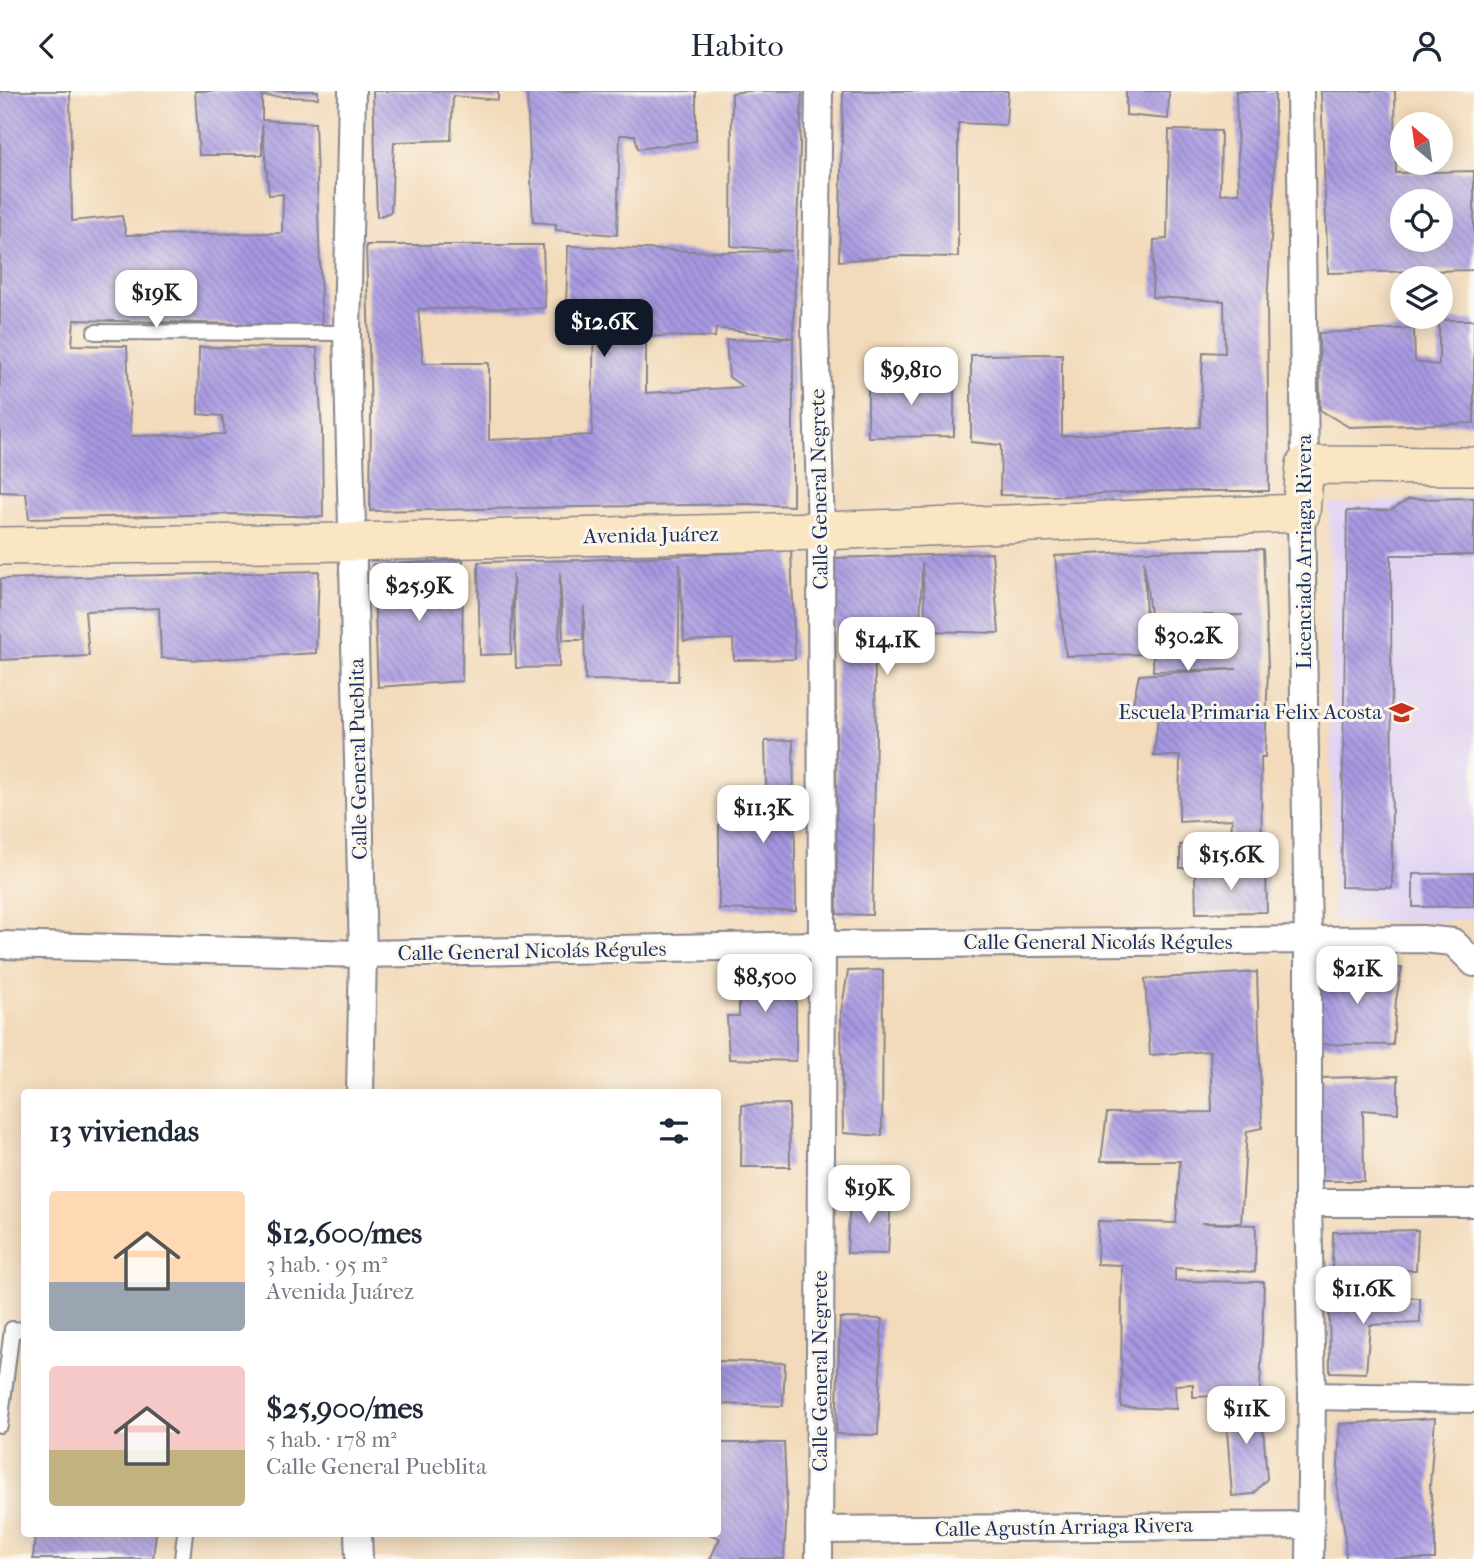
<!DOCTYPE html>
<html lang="es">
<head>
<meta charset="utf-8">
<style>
	:root { --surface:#fff; --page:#f2f2f3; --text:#1f2937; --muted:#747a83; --accent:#111827 }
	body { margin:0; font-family:"IM FELL French Canon",serif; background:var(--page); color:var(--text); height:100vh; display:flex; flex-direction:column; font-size:26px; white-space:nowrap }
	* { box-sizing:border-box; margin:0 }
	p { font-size:23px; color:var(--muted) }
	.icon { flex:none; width:38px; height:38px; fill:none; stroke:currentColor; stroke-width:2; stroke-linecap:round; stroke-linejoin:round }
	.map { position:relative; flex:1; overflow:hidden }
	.details { position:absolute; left:21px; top:998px; width:700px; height:448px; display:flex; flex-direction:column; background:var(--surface); border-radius:7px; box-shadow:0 4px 18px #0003 }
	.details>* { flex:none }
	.needle { width:46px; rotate:331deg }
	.buttons { position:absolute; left:1390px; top:21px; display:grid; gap:14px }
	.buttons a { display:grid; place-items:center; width:63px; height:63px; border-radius:50%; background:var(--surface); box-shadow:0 4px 18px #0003; font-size:35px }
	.price { position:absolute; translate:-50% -60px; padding:0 16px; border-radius:14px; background:#fff; color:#222; font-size:23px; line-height:46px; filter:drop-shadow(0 2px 4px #0008) }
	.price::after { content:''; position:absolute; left:50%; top:42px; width:21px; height:16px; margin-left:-10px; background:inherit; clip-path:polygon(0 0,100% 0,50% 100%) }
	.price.current { background:var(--accent); color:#fff }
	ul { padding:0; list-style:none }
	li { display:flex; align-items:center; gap:21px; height:175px; padding:0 28px }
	li span { display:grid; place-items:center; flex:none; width:196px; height:140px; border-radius:7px; color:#555 }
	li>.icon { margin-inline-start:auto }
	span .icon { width:84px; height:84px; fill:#fffc; stroke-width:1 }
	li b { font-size:30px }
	h2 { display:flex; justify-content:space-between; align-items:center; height:84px; padding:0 28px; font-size:30px }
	header { display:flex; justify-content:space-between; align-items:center; height:91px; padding:0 28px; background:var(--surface); font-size:32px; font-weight:600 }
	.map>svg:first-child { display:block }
	.built { fill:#e1d4f3 }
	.building { fill:url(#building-back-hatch); fill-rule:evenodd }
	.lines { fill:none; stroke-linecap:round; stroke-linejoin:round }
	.lane-casing { stroke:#86848c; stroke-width:18 }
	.street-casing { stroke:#86848c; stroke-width:30 }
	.secondary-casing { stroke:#86848c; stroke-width:40 }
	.lane { stroke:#fff; stroke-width:14 }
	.street { stroke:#fff; stroke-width:26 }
	.secondary { stroke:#fbe6c4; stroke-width:37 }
	.labels { text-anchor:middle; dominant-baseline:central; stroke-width:6; stroke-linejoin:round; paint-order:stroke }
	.street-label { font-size:21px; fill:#1b2f5e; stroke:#fbf7ec }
	.poi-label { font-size:21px; fill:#1b2f5e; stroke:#fbf7ec; text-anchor:end }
</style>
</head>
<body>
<header><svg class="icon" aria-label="back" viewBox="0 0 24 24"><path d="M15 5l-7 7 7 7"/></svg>Habito<svg class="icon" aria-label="person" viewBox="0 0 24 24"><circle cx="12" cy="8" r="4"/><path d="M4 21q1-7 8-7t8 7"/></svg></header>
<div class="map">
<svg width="1474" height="1468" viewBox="0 0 1474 1468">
	<defs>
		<pattern id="building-back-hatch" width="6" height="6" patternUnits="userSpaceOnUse" patternTransform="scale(1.75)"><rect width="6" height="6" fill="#a798e1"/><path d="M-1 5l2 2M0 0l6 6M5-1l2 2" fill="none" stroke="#877cba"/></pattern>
	</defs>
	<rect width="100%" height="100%" fill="#fbf7ec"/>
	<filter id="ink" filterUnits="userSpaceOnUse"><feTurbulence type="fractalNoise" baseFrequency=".0143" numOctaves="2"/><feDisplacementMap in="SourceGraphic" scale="14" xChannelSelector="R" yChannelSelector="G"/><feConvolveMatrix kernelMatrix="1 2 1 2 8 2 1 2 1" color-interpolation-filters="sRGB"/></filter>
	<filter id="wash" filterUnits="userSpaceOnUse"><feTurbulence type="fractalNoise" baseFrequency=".00686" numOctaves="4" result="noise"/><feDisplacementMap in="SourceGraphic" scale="28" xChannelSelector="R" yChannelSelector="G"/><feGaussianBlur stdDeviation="1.57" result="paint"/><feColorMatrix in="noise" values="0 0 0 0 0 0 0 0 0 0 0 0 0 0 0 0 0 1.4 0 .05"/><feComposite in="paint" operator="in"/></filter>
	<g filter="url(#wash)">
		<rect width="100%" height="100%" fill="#f2daba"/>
		<path class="built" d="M1474,407V829L1333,832L1329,413Z"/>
		<g id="blocks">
			<g class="building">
				<path d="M0,0H70L72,130L122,125L126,144L282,142L283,103L269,104L262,34V64H199L195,0H318V7L262,5V29L315,32L322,235L74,229L72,254L127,255L131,345L225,343L222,325L198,323L199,256L317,257L322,341L323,426L228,423L29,428L26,402L0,401Z"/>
				<path d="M373,0H498V9L453,5L451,49L394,51L391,121L377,126Z"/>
				<path d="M518,0H696V50L638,58L635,44H620L617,144L556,139V133L533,131L527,3Z"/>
				<path d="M749,0H802L793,247L716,237L715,246L646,245V302L743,296L729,286L726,249L793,247V415L745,413L370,420L371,323L366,154H543L545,217L418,218L423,272H489V349L592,344L594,218L566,216L568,155L718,161L792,160L731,155L732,2Z"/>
				<path d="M843,0H1008L1006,34L958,32V166L901,165L839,170Z"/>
				<path d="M1126,0H1169L1168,28L1126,24Z"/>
				<path d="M1236,0H1275L1274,100L1267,212L1269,400H1156L1061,405L1000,404L1001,354L971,351V264L1062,263V345L1200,336L1203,261L1225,262L1224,210L1152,206L1154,149L1167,148L1169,39L1221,40L1220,103L1239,102Z"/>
				<path d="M1321,0H1395L1396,82L1474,80V179L1328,182ZM1402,110H1440V149H1402Z"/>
				<path d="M1439,229H1474V332L1349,336L1320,319L1319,242L1414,237L1415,271L1439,274Z"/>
				<path d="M954,286V345L868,346V287Z"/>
				<path d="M1474,407V464H1391L1392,797L1341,796L1347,420L1391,419L1409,408Z"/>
				<path d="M1263,458L1268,576L1265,666H1261L1262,777H1180V754L1231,749L1232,728L1179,731L1180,665H1154L1159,616H1132L1139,584L1237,578L1153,580L1154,528L1243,524H1150L1144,470L1147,563L1066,565L1055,465L1144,460Z"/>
				<path d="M791,459L795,568L734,569L733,548L684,550L680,473L678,590L585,589L584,514L583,549H563L560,481L559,576L516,577L513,483L511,563L480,564L478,471L584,469Z"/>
				<path d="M992,462L999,542L926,540L922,472L920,541L874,540L876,644L872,824L837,823L835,467Z"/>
				<path d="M463,469L462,590L378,596L373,474Z"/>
				<path d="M319,480L316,562L203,569L161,567L159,517L85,520L89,565L0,569V488Z"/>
				<path d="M793,649L796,820L719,818V733L767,730L765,650Z"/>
				<path d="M1266,780L1267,821L1196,822L1195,781Z"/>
				<path d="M1474,782V815L1413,816V783Z"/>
				<path d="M796,870V970L729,968L727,925H739V874Z"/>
				<path d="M1402,877L1396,909L1393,954L1314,953L1320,878Z"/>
				<path d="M883,879L882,1045L843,1042L841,921L848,880Z"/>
				<path d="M1257,881L1262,1037L1247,1040L1241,1132H1201L1256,1134L1255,1181L1175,1177V1190L1264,1191L1260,1303L1193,1306V1293L1175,1294L1176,1318L1121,1316L1122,1174L1097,1173L1098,1130L1176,1132L1180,1070H1101L1107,1022L1212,1021L1210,960L1150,964L1145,888Z"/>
				<path d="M1398,985V1022L1363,1019L1364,1090H1318L1320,987Z"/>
				<path d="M789,1013L790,1076H741L742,1014Z"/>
				<path d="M850,1104L891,1105L888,1163L847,1162Z"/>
				<path d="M1418,1139L1416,1179H1332L1333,1141Z"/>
				<path d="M1329,1204L1420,1207V1232L1370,1234L1366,1282L1330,1281Z"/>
				<path d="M840,1227L882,1228L878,1344L836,1343Z"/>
				<path d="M718,1270L785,1272L783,1315L718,1313Z"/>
				<path d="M1261,1309L1267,1388L1253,1403L1232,1405L1225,1311Z"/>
				<path d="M1435,1327L1430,1395L1435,1444V1468H1346L1344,1437L1337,1395L1340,1333Z"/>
				<path d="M718,1352H784L787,1416L784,1468H710L720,1447L707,1442H718Z"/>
				<path d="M35,1442H156L153,1468H33Z"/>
			</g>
		</g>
	</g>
	<g filter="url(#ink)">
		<use href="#blocks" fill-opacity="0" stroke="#86848c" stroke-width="2"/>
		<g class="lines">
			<defs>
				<g id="lane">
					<path d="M95,241L347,242"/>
					<path d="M0,1334L12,1238L24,1239"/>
					<path d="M182,1468L185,1442"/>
				</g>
				<g id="street">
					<path d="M352,0L347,242L363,863L360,1001"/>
					<path d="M1300,0L1305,374"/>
					<path d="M1301,422L1308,850V1112L1312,1305L1310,1468"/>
					<path d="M0,854L363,863L822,854L1422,848L1453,851L1474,872"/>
					<path d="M1308,1112H1474"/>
					<path d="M1312,1305L1474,1308"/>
					<path d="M819,1439L1310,1434"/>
					<path d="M358,1442L359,1468"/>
					<path d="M819,1468L822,854L821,440L815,238L819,0"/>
				</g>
				<path id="secondary" d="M0,455L352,451L821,440L1301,422L1305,374L1474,375"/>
			</defs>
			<use href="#lane" class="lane-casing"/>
			<use href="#street" class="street-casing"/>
			<use href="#secondary" class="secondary-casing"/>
			<use href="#lane" class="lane"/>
			<use href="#street" class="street"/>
			<use href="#secondary" class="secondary"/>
		</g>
	</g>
	<defs>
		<symbol id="school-bare" viewBox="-9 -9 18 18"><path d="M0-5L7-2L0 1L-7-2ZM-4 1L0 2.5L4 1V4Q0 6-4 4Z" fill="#c8321e" stroke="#fbf7ec" stroke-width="2.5" paint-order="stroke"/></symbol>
	</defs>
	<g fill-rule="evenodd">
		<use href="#school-bare" x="1384" y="604" width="35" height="35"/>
	</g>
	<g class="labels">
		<g class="street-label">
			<text transform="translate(819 398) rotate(-91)">Calle General Negrete</text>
			<text transform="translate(651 444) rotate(-1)">Avenida Juárez</text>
			<text transform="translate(1304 461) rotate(-90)">Licenciado Arriaga Rivera</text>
			<text transform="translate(358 668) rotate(-91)">Calle General Pueblita</text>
			<text x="1098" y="851">Calle General Nicolás Régules</text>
			<text transform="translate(532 860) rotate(-1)">Calle General Nicolás Régules</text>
			<text transform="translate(820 1280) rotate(-90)">Calle General Negrete</text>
			<text transform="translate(1064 1436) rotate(-1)">Calle Agustín Arriaga Rivera</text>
		</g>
		<g class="poi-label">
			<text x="1382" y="621">Escuela Primaria Felix Acosta</text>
		</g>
	</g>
</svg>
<div class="buttons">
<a><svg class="needle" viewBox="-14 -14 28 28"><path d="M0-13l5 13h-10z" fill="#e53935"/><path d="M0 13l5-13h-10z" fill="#747a83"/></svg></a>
<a><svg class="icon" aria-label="locate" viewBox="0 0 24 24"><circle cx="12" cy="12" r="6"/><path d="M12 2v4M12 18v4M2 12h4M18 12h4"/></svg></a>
<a><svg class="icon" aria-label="layers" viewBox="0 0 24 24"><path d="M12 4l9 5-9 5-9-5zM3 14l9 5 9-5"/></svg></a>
</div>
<b class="price" style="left:156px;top:239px">$19K</b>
<b class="price current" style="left:604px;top:268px">$12.6K</b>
<b class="price" style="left:911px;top:316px">$9,810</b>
<b class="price" style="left:419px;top:532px">$25.9K</b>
<b class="price" style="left:1188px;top:582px">$30.2K</b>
<b class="price" style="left:887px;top:586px">$14.1K</b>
<b class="price" style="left:763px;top:754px">$11.3K</b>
<b class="price" style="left:1231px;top:801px">$15.6K</b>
<b class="price" style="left:1357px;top:915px">$21K</b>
<b class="price" style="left:765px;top:923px">$8,500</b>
<b class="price" style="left:869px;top:1134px">$19K</b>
<b class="price" style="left:1363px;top:1235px">$11.6K</b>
<b class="price" style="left:1246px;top:1355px">$11K</b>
<section class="details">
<h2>13 viviendas<svg class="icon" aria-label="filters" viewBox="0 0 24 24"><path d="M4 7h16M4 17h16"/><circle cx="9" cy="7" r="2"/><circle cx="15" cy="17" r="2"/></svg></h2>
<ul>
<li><span style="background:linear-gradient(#ffd9b3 65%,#9aa5b1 0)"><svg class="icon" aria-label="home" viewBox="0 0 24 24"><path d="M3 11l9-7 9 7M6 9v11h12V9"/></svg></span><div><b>$12,600/mes</b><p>3 hab. · 95 m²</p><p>Avenida Juárez</p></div></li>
<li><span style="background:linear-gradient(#f6c9c9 60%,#c2b280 0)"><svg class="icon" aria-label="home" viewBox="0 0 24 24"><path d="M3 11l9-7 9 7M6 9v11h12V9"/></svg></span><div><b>$25,900/mes</b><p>5 hab. · 178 m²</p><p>Calle General Pueblita</p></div></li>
</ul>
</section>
</div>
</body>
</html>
